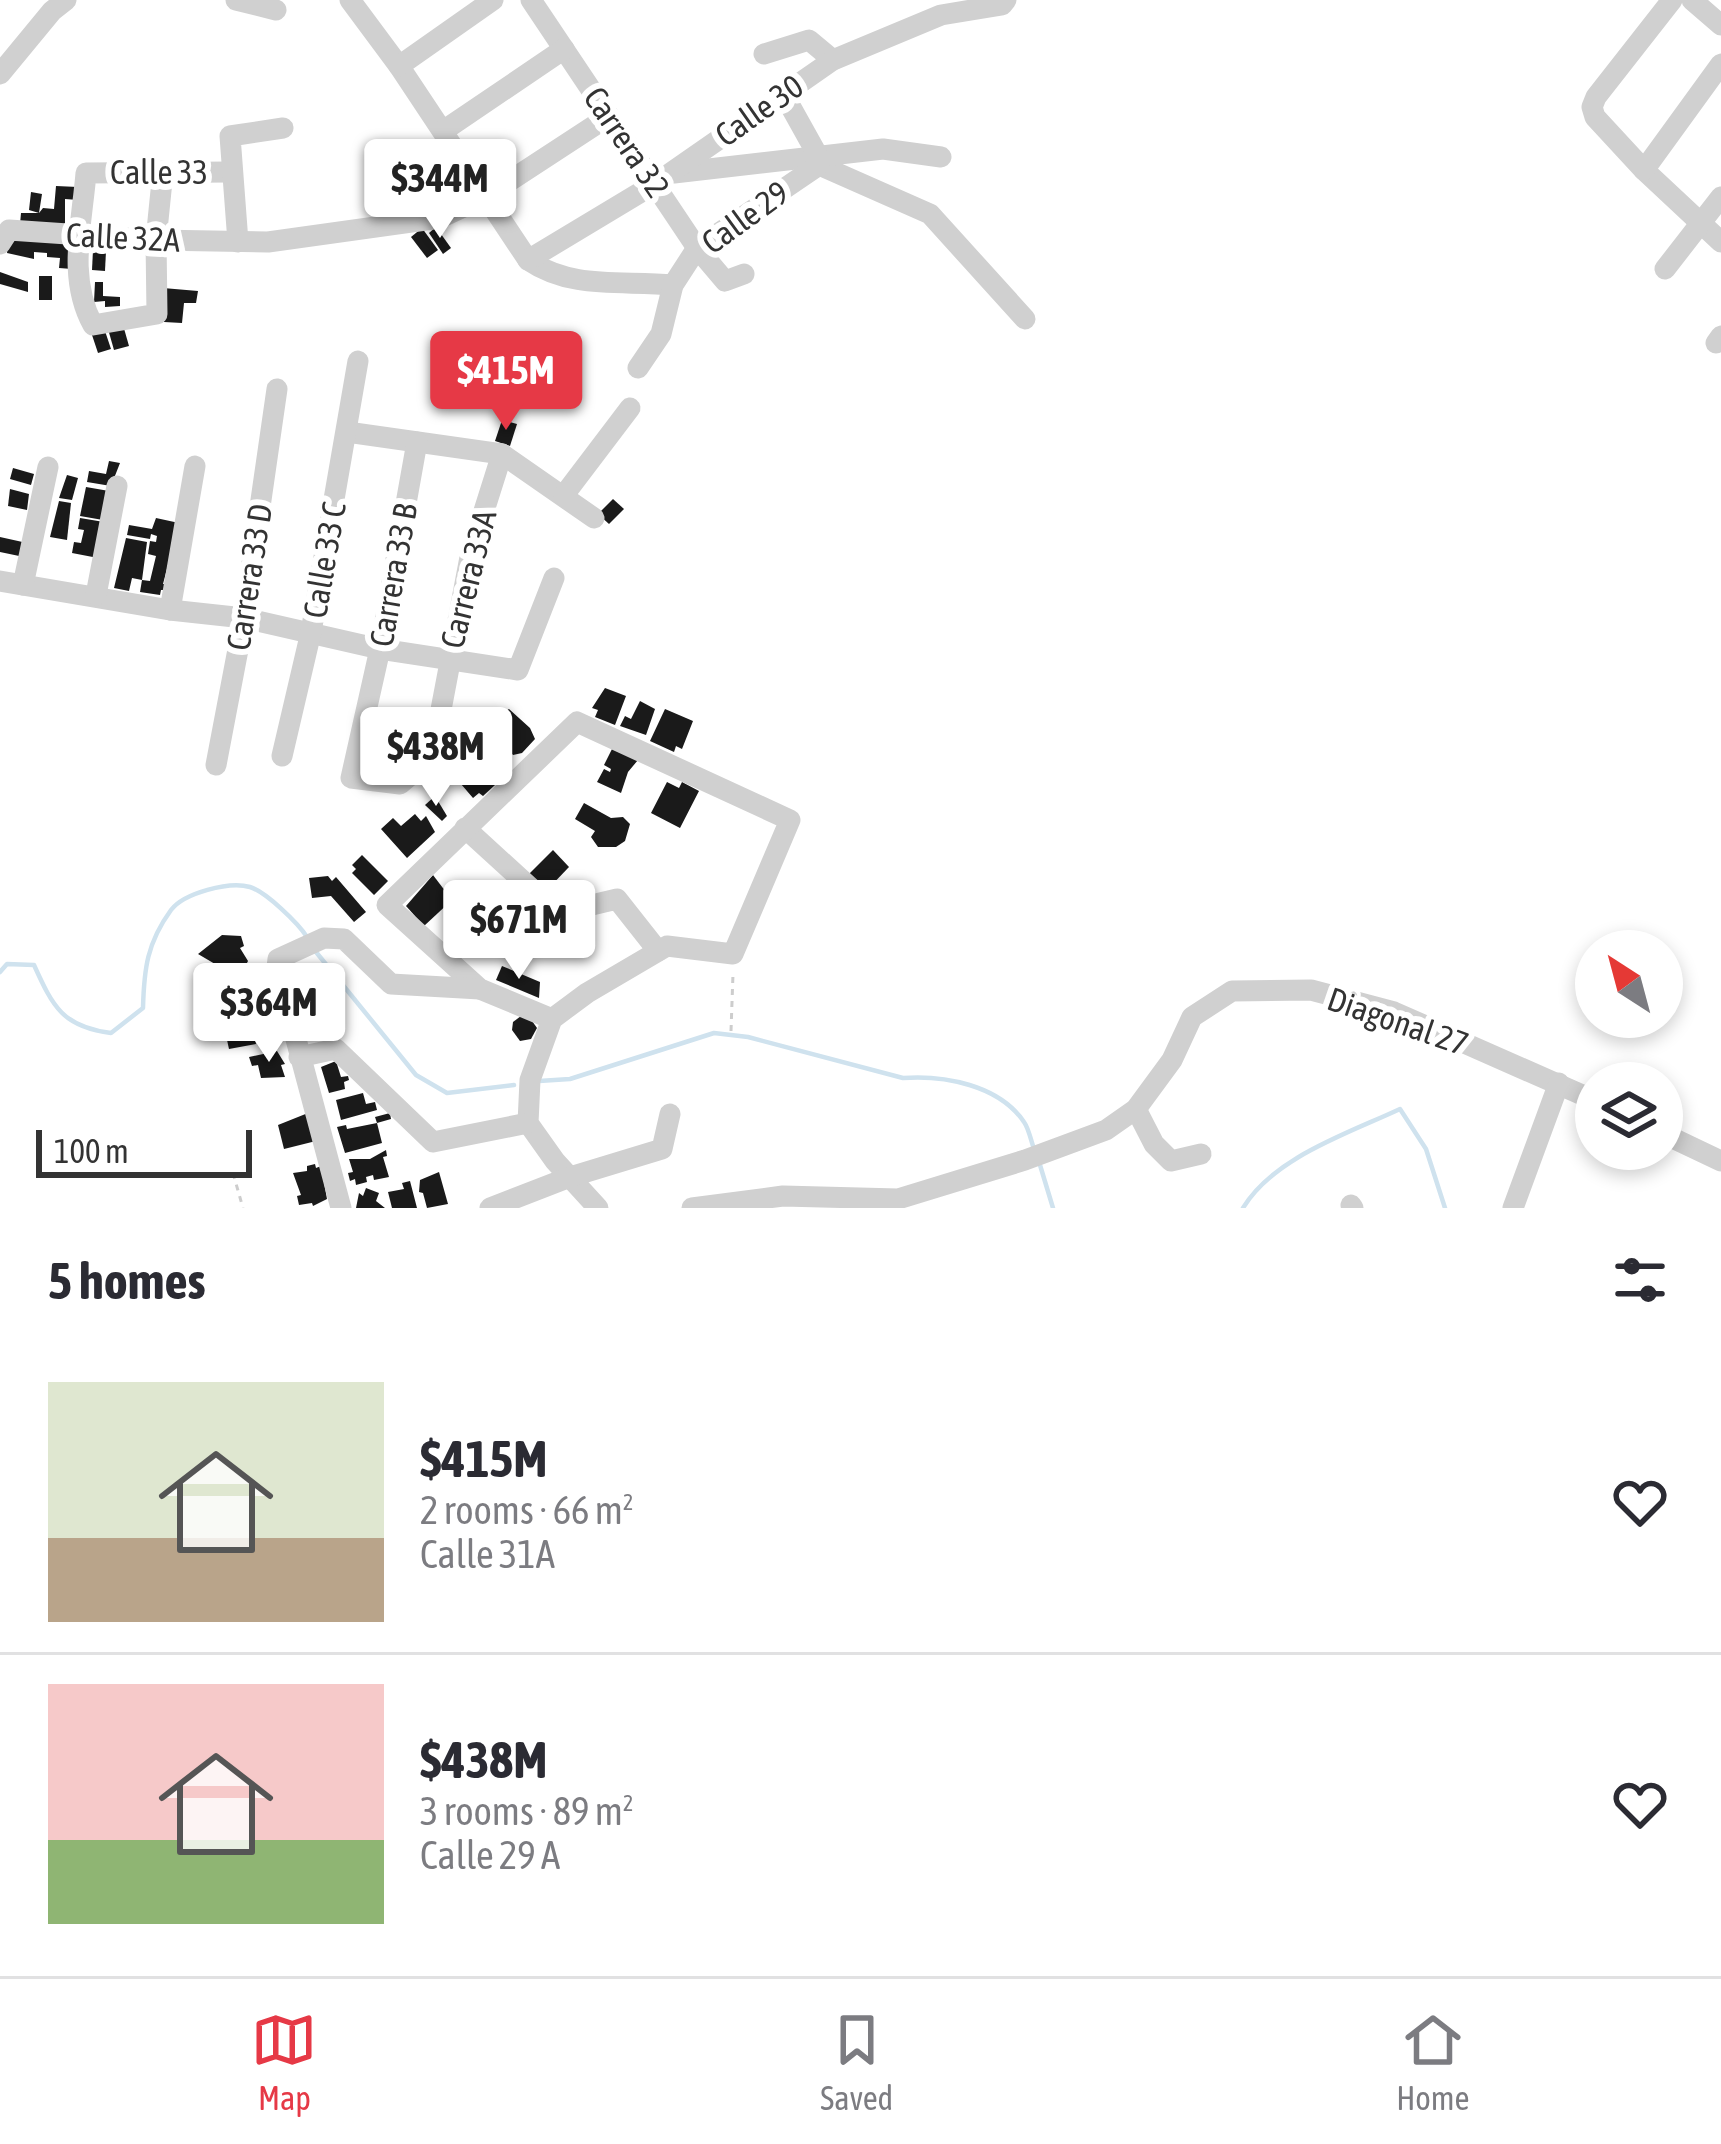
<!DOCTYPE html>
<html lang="en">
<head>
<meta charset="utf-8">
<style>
	:root { --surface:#fff; --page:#f2f2f3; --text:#2b2b33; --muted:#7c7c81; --line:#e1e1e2; --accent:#e63946 }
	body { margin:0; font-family:"Asap Condensed",sans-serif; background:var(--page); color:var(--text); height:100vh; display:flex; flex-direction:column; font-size:45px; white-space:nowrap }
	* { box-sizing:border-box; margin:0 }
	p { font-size:39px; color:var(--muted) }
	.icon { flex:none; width:66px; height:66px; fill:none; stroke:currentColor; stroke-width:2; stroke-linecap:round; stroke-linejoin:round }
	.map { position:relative; height:1208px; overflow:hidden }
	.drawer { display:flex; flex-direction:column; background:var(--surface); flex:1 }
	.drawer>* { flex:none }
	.needle { width:78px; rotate:324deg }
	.controls { position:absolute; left:1575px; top:930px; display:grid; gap:24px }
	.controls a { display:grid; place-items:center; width:108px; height:108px; border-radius:50%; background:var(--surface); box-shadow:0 6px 18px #0003; font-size:60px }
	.scale { position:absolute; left:36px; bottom:30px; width:216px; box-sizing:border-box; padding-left:12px; border:6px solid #333; border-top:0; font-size:33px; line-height:42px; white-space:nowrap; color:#333; -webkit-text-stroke:9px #fff; paint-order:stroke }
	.price { position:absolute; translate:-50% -102px; padding:0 27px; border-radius:12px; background:#fff; color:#222; font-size:39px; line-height:78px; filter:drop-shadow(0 3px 6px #0008) }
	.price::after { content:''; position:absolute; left:50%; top:72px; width:36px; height:27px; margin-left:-18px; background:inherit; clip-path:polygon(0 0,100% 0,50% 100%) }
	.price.current { background:var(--accent); color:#fff }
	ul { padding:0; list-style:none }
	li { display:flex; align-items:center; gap:36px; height:300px; padding:0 48px }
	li+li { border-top:3px solid var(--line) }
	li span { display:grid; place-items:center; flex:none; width:336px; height:240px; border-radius:0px; color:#555 }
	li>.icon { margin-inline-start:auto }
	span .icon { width:144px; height:144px; fill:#fffc; stroke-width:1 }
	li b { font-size:51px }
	h2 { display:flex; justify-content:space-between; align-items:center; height:144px; padding:0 48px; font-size:51px }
	.tabs { display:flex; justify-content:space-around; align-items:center; height:168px; border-top:3px solid var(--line); background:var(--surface); font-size:33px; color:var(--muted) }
	.tabs a { display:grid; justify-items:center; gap:6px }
	.tabs .current { color:var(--accent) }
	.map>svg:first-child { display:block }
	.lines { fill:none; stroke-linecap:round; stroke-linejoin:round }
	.stream { stroke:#cfe2ee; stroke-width:4.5 }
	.building { fill:#1a1a1a }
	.path { stroke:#cdcdcd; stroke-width:3; stroke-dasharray:6 6; stroke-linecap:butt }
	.minor { stroke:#d0d0d0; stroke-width:21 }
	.labels { text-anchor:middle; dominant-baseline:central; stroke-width:12; stroke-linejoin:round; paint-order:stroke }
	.street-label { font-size:33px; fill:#333; stroke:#fff }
</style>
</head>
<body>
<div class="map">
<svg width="1721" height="1208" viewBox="0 0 1721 1208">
	<rect width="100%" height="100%" fill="#fff"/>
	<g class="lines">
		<g class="stream">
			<path d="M316,952L416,1075L447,1093L514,1085"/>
			<path d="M0,972L7,964L34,965C53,1007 63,1027 111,1033L143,1008C144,969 147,943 171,910C184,893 229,881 250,887C266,892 298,923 307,937"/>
			<path d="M539,1081L570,1079L714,1033L748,1037L903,1078C944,1075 999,1085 1024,1122C1029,1129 1031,1141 1034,1149"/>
			<path d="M1040,1165L1053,1208"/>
			<path d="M1243,1208C1274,1157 1349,1133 1400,1109L1426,1149L1445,1208"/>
		</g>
	</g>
	<g class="building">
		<path d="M56,186L78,187V200L65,199V228L20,224L21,213H39L29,210L31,192L42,194L39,213L43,208L54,209Z"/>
		<path d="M390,191L397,219L381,223L376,203L380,202L378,195Z"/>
		<path d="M436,227L451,248L443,254L429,233Z"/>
		<path d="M422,228L438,250L427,258L411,237Z"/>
		<path d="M9,236L74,242L72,269L59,268L60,258L47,257V253L34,252V259L7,253Z"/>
		<path d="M93,250L106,251L105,271L92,270Z"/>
		<path d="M0,272L28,282V292L0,284Z"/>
		<rect x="39" y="276" width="13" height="24"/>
		<path d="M95,282H103V296L120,297V306L105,307V301L94,302Z"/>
		<path d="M163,288L198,291L196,303H184L182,323L164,322Z"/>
		<path d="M123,325L129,346L114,350L108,329Z"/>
		<path d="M105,331L111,349L98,353L92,335Z"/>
		<path d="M502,420L517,424L510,446L495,441Z"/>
		<path d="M109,461L120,463L111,486L87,482L89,471L106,474Z"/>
		<path d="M13,468L34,474L31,485L10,479Z"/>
		<path d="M67,475L78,478L72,500L59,498Z"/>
		<path d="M86,487L109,491L103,520L80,516Z"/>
		<path d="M10,489L29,494L27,510L8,506Z"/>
		<path d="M613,499L624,509L609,524L598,514Z"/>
		<path d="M59,501L71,503L67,540L50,537Z"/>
		<path d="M80,518L104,522L98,558L72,553L74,542L81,543L84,530L78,529Z"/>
		<path d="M156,518L179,523L163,584H167L165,590H161L160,595L140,592L142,580L132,578L129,591L114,588L126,538L147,542L142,580L150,581L156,556L148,554L150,541L156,542L157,536L151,534L150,539L127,535L129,525L152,529Z"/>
		<path d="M0,537L27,543L24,557L0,552Z"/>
		<path d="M605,688L626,696L615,725L595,717L598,710L592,708Z"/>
		<path d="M640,701L655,709L646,735L620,726L625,716L631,719Z"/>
		<path d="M509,709L530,728L535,739L522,753L513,755L489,729L498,721L495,718Z"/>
		<path d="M665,709L693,721L682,749L676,746L674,752L650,741Z"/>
		<path d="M473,738L484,751L473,760L495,785L483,796L479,793L473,798L455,777L449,782L438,769Z"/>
		<path d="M612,749L638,760L628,772L621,793L597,782L604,769L610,772L611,769L604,765Z"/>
		<path d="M667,782L679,788L682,782L699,791L680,828L651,813Z"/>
		<path d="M435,796L447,816L442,821L425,805Z"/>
		<path d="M584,803L611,818L623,817L630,824L625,841L616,847H598L591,837L595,831L575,819Z"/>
		<path d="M415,814L421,821L426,816L435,832L407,858L381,829L393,818L401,826Z"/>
		<path d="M553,850L569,867L548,889L529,874Z"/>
		<path d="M362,855L388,881L374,895L352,873L356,869L352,865Z"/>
		<path d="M433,875L452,900L424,926L406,906Z"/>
		<path d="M328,876L332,881L336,877L366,912L354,922L331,896L312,898L309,878Z"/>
		<path d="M514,896L536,916L507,941L488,924Z"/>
		<path d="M222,935L241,936L244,946L240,948L248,961L244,969L237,970L236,966L217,975L215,964L198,954Z"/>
		<path d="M502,966L540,982L539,998L496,980Z"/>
		<path d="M306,970L316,1002L296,1007L289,974Z"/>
		<path d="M271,1015L277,1016L283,1040L265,1045L258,1021Z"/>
		<path d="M521,1016L530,1018L537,1028L531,1039L520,1041L512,1030L513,1022Z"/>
		<path d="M254,1034L256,1044L229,1049L227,1040Z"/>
		<path d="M277,1051L285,1064L281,1065L285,1077L261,1078L258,1065L252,1066L249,1057Z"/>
		<path d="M336,1061L341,1077L348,1076L349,1080L344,1082L345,1089L329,1093L321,1067Z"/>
		<path d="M363,1093L366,1104L375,1102L377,1110L341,1120L336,1100Z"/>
		<path d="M308,1113L316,1141L284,1149L278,1125Z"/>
		<path d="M390,1113L391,1119L377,1123L382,1143L345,1153L337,1127L346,1125L347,1129L377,1123L375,1117Z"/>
		<path d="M386,1150L387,1156L383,1157L389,1177L374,1180L373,1175L366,1177L367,1182L356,1185L355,1179L350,1181L348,1173L353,1172L349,1159H370Z"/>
		<path d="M315,1164L316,1168L321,1166L327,1199L313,1206L312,1203L299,1205L297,1196L301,1195L293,1173L307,1171V1166Z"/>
		<path d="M439,1172L448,1204L427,1208L423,1193L419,1192L420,1180Z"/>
		<path d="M410,1181L417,1208H392L388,1192L404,1189L402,1183Z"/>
		<path d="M366,1188L379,1193L376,1201L385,1208H356L359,1193L363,1196Z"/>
	</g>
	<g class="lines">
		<g class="path">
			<path d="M731,1031L733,974"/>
			<path d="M233,1173L243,1208"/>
		</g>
		<g class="minor">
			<path d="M236,0L276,10"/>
			<path d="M350,0L399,66L528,260C572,290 622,280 673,285"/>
			<path d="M531,0L697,248L725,281L744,274"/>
			<path d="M1672,0L1596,97L1592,107L1595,117L1644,170L1721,242"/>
			<path d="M1692,0L1721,25"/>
			<path d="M764,54L809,40L833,60"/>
			<path d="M399,66L493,0"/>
			<path d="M0,74L52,11L66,0"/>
			<path d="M443,131L564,49"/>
			<path d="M819,165L930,214L1025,319"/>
			<path d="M1644,170L1721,64"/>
			<path d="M163,171L156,240L157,314L93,325C67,278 82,224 86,173L231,172"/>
			<path d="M674,173L883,149L941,157"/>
			<path d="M238,242L230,136L283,128"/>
			<path d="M0,244L9,230L156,240L268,242L440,218L485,197L609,116"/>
			<path d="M528,260L656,183L833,60L941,15L1002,5L1006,0"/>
			<path d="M1665,269L1721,197"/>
			<path d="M1716,343L1721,336"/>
			<path d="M638,368L661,334L673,285L697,248L819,165L817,154L783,93"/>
			<path d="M347,432L502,454L594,518"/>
			<path d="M417,442L380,649L351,778L400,784L432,757L471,552L502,454"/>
			<path d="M564,495L630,408"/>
			<path d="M0,581L170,610L244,618L380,649L518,670L554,578"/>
			<path d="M23,585L48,467"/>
			<path d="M96,595L117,486"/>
			<path d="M170,610L195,466"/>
			<path d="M282,756L311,632L358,361"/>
			<path d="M216,765L244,618L277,389"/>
			<path d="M465,828L558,913L617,899L658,951"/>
			<path d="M552,1019L480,989L387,905L577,722L790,820L733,954L667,946L587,993L552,1019L530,1080L528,1123L555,1161L598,1208"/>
			<path d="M299,1057L336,1049L433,1142L528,1123"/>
			<path d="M1136,1109L1154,1144L1171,1161L1201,1154"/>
			<path d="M1662,1133L1721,1161"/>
			<path d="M1351,1205L1353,1208"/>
			<path d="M341,1208L277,968L278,959L324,938L344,939L391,984L480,989"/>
			<path d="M490,1208L570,1177L662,1149L670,1114"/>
			<path d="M692,1208L783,1196L898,1199L1025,1160L1106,1130L1136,1109L1172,1060L1192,1017L1232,991L1311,990L1394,1012L1596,1101"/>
			<path d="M1513,1208L1559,1083"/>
		</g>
	</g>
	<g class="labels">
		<g class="street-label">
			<text transform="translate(759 110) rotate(-35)">Calle 30</text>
			<text transform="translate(627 142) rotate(56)">Carrera 32</text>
			<text x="159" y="172">Calle 33</text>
			<text transform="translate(745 217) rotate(-36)">Calle 29</text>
			<text transform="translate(123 237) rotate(3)">Calle 32A</text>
			<text transform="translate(324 560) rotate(-80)">Calle 33 C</text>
			<text transform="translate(393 575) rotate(-80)">Carrera 33 B</text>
			<text transform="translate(249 577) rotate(-81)">Carrera 33 D</text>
			<text transform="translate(468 579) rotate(-76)">Carrera 33A</text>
			<text transform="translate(1398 1021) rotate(19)">Diagonal 27</text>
		</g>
	</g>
</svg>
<div class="controls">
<a><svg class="needle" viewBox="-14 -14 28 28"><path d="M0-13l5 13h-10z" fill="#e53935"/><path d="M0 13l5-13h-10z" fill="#7c7c81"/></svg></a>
<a><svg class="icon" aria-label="layers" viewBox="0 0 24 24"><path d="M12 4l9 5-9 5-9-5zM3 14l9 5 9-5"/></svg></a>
</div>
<div class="scale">100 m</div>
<b class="price" style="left:440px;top:241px">$344M</b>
<b class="price current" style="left:506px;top:433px">$415M</b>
<b class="price" style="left:436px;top:809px">$438M</b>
<b class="price" style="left:519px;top:982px">$671M</b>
<b class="price" style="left:269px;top:1065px">$364M</b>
</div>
<section class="drawer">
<h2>5 homes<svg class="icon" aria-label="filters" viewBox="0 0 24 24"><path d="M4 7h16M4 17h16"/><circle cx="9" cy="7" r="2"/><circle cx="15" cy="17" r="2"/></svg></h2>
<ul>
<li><span style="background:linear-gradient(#dfe7d0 65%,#b9a48a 0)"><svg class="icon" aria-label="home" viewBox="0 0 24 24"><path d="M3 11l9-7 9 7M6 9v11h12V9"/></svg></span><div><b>$415M</b><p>2 rooms · 66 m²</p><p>Calle 31A</p></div><svg class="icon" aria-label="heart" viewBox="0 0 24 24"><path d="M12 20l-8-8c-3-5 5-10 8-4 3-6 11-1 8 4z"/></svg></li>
<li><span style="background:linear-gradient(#f6c9c9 65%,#8fb573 0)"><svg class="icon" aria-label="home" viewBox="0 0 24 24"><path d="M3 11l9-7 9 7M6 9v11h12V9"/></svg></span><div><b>$438M</b><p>3 rooms · 89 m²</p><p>Calle 29 A</p></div><svg class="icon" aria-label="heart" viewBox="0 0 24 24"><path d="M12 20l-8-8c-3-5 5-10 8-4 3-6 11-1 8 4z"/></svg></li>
</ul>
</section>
<nav class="tabs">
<a class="current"><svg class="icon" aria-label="map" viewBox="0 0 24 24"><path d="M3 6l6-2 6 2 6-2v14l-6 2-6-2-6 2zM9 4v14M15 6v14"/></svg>Map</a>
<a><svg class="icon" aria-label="saved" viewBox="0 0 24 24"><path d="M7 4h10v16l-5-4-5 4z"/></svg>Saved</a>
<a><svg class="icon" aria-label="home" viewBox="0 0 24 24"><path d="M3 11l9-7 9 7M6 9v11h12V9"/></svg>Home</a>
</nav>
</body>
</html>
